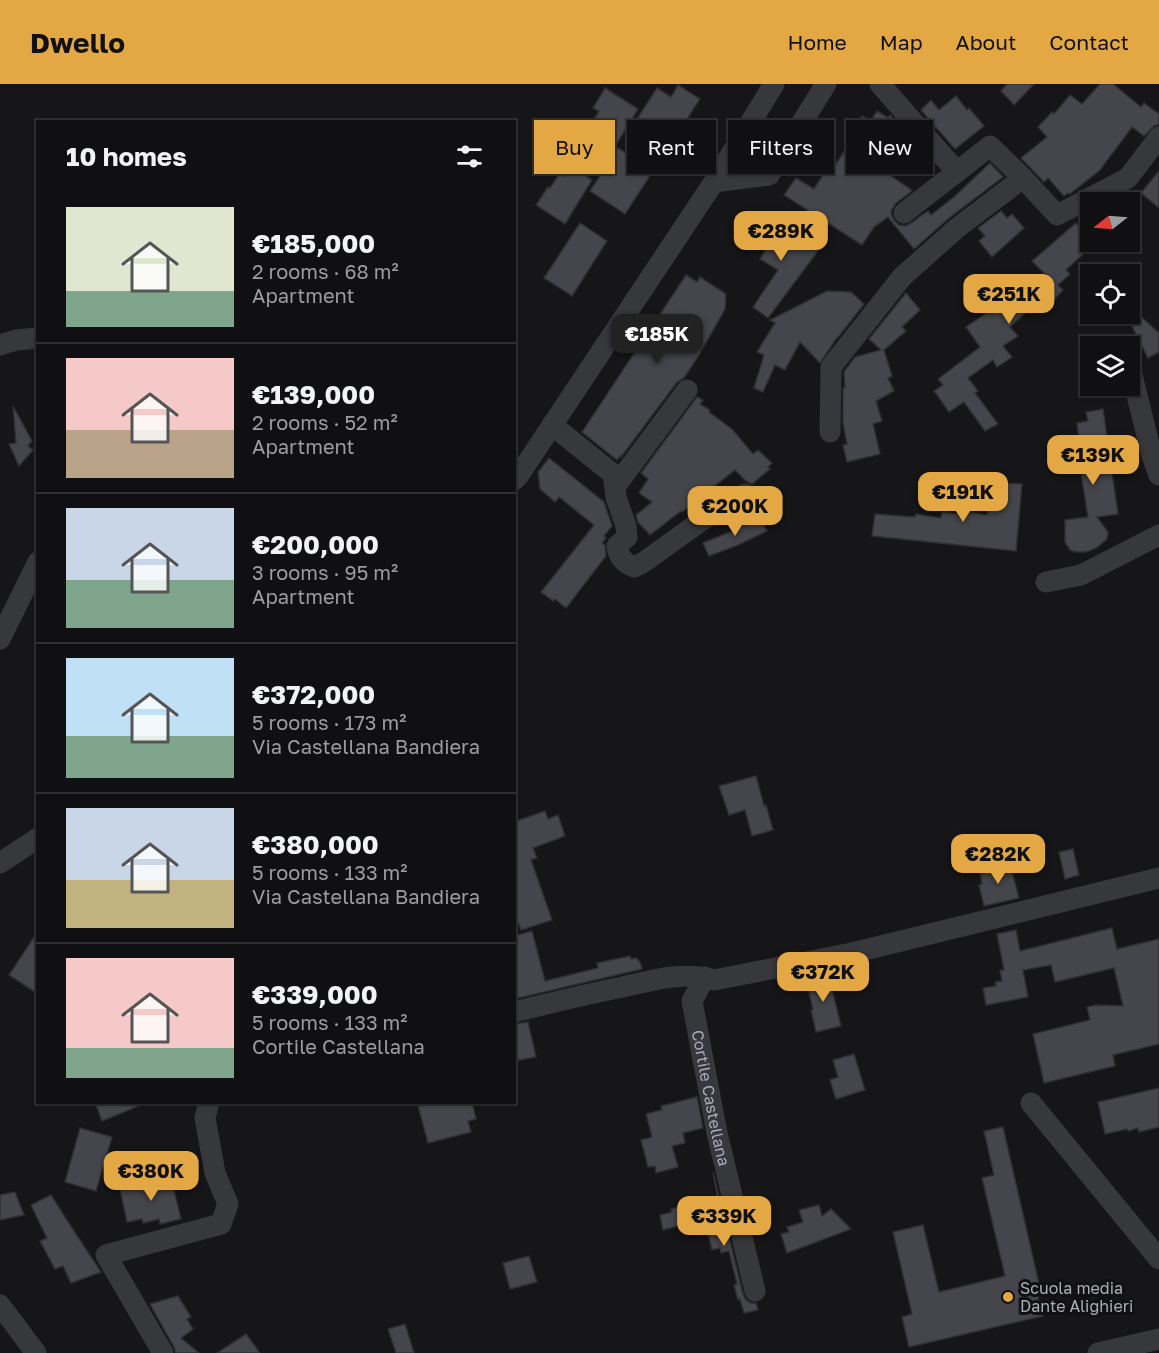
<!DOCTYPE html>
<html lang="en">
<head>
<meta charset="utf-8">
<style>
	:root { --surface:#101012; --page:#1e1e20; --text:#f1f3f6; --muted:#9c9d9f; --line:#303032; --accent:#e3a743 }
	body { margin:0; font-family:"Golos Text",sans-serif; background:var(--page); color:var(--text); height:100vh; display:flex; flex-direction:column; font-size:22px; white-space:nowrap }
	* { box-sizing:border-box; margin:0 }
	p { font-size:20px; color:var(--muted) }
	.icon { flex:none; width:33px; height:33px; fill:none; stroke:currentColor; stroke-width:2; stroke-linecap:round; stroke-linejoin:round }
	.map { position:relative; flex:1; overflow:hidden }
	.side { position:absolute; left:36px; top:36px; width:480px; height:984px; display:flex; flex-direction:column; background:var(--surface); border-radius:0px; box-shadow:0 2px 4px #0004,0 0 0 2px var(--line) }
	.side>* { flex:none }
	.banner { position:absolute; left:534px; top:36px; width:534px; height:54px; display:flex; gap:12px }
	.needle { width:39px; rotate:253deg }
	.controls { position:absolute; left:1080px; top:108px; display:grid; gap:12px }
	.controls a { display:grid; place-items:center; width:60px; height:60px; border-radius:0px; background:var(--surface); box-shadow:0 2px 4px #0004,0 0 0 2px var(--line); font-size:30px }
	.price { position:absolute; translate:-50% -51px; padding:0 14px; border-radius:12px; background:var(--accent); color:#111; font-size:20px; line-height:39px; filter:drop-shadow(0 2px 3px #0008) }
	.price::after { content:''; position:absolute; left:50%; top:36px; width:18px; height:14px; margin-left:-9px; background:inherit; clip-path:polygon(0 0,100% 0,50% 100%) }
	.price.active { background:#222; color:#fff }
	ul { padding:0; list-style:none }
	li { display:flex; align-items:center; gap:18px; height:150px; padding:0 30px }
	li+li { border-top:2px solid var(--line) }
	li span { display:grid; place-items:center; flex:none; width:168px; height:120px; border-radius:0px; color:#555 }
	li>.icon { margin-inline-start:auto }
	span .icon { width:72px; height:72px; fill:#fffc; stroke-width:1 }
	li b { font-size:26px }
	h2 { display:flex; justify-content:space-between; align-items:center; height:72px; padding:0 30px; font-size:26px }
	.tag { padding:0 21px; border-radius:0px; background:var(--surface); box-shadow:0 2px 4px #0004,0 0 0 2px var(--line); font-size:21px; line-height:54px }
	.tag.active { background:var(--accent); color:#111 }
	header { display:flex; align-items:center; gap:36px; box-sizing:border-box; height:84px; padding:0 30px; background:var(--accent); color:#111 }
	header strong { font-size:28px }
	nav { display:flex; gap:33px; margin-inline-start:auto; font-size:21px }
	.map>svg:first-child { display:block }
	.building { fill:#45464b; stroke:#303034; stroke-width:1.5 }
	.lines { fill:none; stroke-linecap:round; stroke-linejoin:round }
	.minor { stroke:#37383c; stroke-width:21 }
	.poi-dot { fill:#e3a743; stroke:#111113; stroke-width:2 }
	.labels { text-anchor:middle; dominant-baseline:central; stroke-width:6; stroke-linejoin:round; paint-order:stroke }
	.street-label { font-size:16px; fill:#a9aeb7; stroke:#111113 }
	.poi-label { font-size:16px; fill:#a9aeb7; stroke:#111113; text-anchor:start }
</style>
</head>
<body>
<header>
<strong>Dwello</strong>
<nav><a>Home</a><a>Map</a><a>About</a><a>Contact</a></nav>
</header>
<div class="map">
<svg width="1159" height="1269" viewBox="0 0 1159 1269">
	<rect width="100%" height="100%" fill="#161618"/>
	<g class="building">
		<path d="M1007,0H1034L1014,21L1001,7Z"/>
		<path d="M1100,0H1113L1141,23L1144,19L1159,30V40L1154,42L1144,52L1132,43L1100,86L1071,109L1069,110L1068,109L1064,112L1048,94L1044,98L1021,74L1047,53L1038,43L1052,28L1054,30L1070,11L1082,20Z"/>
		<path d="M678,1L700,15L672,58L637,35L657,4L671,13Z"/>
		<path d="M605,4L638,25L611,69L589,55L595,46L590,42L599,27L593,24Z"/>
		<path d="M956,12L967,26L969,24L984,42L955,65L921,26L931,16L939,26Z"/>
		<path d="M877,27L888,34L890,31L902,45L877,83L909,104L912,107L896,119L892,125L891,130L894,136L899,141L905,142L911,139L928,127L931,131L954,113L990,79L1003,93L949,134L914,165L888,133L874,143L862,161L784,111L796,94L814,105L826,86L830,88L840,74L853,54L849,51L862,32L871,37Z"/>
		<path d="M618,64L653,87L625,130L590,107Z"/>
		<path d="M572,83L592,96L565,140L536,121L548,103L550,104L560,89L565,92Z"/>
		<path d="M1159,87V124L1141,109Z"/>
		<path d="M1001,127L1007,134L1012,130L1024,144L992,173L979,157L985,152L978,144Z"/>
		<path d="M771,132L818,167L768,234L753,223L778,186L760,175L766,165L753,157L769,133L770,134Z"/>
		<path d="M580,139L607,157L572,212L544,194Z"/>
		<path d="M1076,139L1090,154V158L1095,159L1066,186L1070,190L1058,201L1063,206L1053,217L1052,215L1036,228L1032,223L1010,243L1018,252L1003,262L1012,273L997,283L993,276L968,294L978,307L975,309L998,340L985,347L964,318L949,328L934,307L943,301L938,295L980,263L966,243L1001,219L999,217L1014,203L1027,217L1050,195L1032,177Z"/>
		<path d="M686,191L697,198L700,193L726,210L725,225L699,271L684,294L677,298L621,373L620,372L617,376L582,348Z"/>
		<path d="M827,207L851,208L864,220L839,252L834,257V258L820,279L800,258L785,286L775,281L763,308L754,304L764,271L757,268L775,239L770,236Z"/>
		<path d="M906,209L920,226L902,243L906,247L884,266L892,292L888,294L894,307L876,317L882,337L873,340L880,370L847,378L843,361L847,360L843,339V304H845L844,288L855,273L881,266L869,255Z"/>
		<path d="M1130,223L1159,249V268L1148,274L1126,230H1130Z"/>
		<path d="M697,313L703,316L700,320L710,326L709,328L732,345L753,370L758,366L772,379L768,383L770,385L752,400L746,397L735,386L682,428L681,427L650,451L638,438L636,431L652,418L639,409L648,395L641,389Z"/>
		<path d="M13,322L32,357L28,362L33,366L19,382L9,360L16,359Z"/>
		<path d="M1103,325L1118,430L1097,433L1108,448L1107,455L1096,464L1086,468H1075L1070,466L1065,458V436L1088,433L1077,364L1080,363L1077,339L1088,337L1086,328Z"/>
		<path d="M549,374L604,418L612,442L604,452L606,454L602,459L605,461L606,472L566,524L555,515L553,517L541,508L594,441L559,413L555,418L540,405L538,388Z"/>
		<path d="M989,398L1022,400L1016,467L872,452L875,430L915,433L916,430L941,434L942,428L968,431V428L987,431Z"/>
		<path d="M760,433L767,447L738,461L709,472L703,459L730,448Z"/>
		<path d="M756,692L764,722L766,721L773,746L752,752L745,726L729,731L719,702Z"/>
		<path d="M545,727L548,735L558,731L565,752L533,764L537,774L531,776L552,836L521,846L514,828V738Z"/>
		<path d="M1073,765L1079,791L1065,795L1059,768Z"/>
		<path d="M999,780L1001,786L1011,784L1019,814L984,822L979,801L982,800L980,789L983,788L982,784Z"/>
		<path d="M1112,844L1117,865L1159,855V960L1113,971L1115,982L1044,999L1033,950L1090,936L1087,923L1096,921L1123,922L1114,884L1055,898L1051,881L1023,886L1028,913L986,921L983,904L996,902L995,898L1002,897L1000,886H1004L997,850L1016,846L1020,867Z"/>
		<path d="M38,847V910L9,891Z"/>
		<path d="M532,847L545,897L598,884L597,879L630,872L631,875L636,874L640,878L642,885L514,915V852Z"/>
		<path d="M828,889L841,942L816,948L811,926H813L806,895Z"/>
		<path d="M528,938L536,973L514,977V940Z"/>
		<path d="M854,970L865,1006L836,1015L830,996L838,993L833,976Z"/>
		<path d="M1159,1004V1043L1139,1048L1138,1044L1128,1047L1127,1045L1105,1050L1098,1018Z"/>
		<path d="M697,1013L703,1044L683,1049L685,1059L672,1062L678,1083L656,1089L655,1082L648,1083L641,1056L652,1053L646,1030L662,1026L661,1022Z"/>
		<path d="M95,1018H146V1019L102,1037Z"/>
		<path d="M417,1018H472L476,1035L468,1037L471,1048L428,1059Z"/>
		<path d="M1003,1043L1040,1204L1036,1205L1043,1232L909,1263L902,1233L912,1230L893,1148L923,1141L939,1208L1005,1192L982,1094L994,1091L984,1047Z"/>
		<path d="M80,1044L112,1053L96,1107L65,1098Z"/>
		<path d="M713,1088L743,1210L746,1216L751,1219H756L758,1226L744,1229L740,1215L738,1216L734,1201L737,1200L729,1167L721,1169L720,1164L712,1166L707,1146L702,1147L698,1132L720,1127Z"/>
		<path d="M171,1094L181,1135L160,1140L159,1135L143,1139L142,1135L127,1138L120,1105Z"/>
		<path d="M15,1108L24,1131L0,1136V1111Z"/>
		<path d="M51,1111L72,1144L101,1188L71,1199L63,1182L55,1185L40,1157L47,1154L31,1121Z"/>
		<path d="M689,1121L693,1138L663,1146L660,1131L672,1128L671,1125Z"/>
		<path d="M819,1121L822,1132L831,1125L851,1145L787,1169L781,1150L789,1148L787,1143L803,1138L799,1126Z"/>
		<path d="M529,1172L537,1198L510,1205L503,1179Z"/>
		<path d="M178,1212L191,1233L187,1235L193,1245L181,1254L199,1269H176L174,1263L150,1220Z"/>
		<path d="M405,1240L414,1269H396L388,1245Z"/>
		<path d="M246,1250L260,1269H217Z"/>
	</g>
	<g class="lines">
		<g class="minor">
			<path d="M880,0L957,88"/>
			<path d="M714,98L769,91L826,0"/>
			<path d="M904,129L990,62L1023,94L1057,131L1128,94L1159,53"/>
			<path d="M0,261L16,256L38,254"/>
			<path d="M1130,283L1152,372L1159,391"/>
			<path d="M552,341L613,390L616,413L626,442L627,453L617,462C618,473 624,479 634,483L644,478L701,437L745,410"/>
			<path d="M830,348L831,283L902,193L957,144L1023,94"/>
			<path d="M514,396L519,391L714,98L774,0"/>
			<path d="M615,403L687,306"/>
			<path d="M1046,498L1081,491L1159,451"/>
			<path d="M0,555L38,478"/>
			<path d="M0,779L38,754"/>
			<path id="s1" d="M705,893L692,917L717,1049L755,1207"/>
			<path d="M514,928C551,919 586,910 623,903C653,896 684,887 714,896L852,869L1159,794"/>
			<path d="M1031,1019L1159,1175"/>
			<path d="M0,1221L36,1269"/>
			<path d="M163,1269L106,1171L221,1140L228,1120L215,1089L205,1034L209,1018"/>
			<path d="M1098,1269L1159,1255"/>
		</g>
	</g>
	<circle class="poi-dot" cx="1008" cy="1213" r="6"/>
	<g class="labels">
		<g class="street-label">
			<text stroke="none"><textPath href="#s1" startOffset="126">Cortile Castellana</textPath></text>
		</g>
		<g class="poi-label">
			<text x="1020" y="1204">Scuola media<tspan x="1020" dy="18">Dante Alighieri</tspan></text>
		</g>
	</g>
</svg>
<div class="controls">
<a><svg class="needle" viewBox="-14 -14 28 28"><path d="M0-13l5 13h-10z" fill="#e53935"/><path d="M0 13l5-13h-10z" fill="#9c9d9f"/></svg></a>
<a><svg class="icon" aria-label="locate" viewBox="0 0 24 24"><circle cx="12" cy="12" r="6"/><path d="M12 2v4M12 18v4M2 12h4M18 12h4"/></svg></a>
<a><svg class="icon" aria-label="layers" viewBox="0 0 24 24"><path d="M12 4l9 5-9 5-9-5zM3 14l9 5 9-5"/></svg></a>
</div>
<b class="price" style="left:781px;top:178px">€289K</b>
<b class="price" style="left:1009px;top:241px">€251K</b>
<b class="price active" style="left:657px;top:281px">€185K</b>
<b class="price" style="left:1093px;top:402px">€139K</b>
<b class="price" style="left:963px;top:439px">€191K</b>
<b class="price" style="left:735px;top:453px">€200K</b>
<b class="price" style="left:998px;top:801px">€282K</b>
<b class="price" style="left:823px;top:919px">€372K</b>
<b class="price" style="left:151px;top:1118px">€380K</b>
<b class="price" style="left:724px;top:1163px">€339K</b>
<div class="banner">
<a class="tag active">Buy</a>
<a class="tag">Rent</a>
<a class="tag">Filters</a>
<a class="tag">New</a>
</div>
<section class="side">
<h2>10 homes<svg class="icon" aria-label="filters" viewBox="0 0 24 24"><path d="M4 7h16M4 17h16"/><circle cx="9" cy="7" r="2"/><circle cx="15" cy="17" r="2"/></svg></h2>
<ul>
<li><span style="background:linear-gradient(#dfe7d0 70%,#7fa58c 0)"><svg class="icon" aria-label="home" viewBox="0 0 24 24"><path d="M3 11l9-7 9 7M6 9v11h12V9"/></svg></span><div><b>€185,000</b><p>2 rooms · 68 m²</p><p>Apartment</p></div></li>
<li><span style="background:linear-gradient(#f6c9c9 60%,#b9a48a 0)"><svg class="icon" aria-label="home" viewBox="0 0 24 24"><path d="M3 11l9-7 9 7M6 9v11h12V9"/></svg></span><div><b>€139,000</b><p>2 rooms · 52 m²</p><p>Apartment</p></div></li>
<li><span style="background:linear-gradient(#c9d6e8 60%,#7fa58c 0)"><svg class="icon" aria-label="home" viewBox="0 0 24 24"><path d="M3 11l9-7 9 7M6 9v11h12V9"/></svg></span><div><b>€200,000</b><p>3 rooms · 95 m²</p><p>Apartment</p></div></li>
<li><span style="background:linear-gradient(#bfe0f5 65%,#7fa58c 0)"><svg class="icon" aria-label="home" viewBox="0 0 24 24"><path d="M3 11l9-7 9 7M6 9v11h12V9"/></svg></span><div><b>€372,000</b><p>5 rooms · 173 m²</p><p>Via Castellana Bandiera</p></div></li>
<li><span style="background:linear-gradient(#c9d6e8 60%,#c2b280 0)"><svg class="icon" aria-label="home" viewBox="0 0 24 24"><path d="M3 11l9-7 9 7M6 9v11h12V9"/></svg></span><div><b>€380,000</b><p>5 rooms · 133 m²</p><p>Via Castellana Bandiera</p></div></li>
<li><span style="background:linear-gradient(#f6c9c9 75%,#7fa58c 0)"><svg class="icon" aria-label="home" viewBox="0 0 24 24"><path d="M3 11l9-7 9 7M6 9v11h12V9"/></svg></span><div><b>€339,000</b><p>5 rooms · 133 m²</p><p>Cortile Castellana</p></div></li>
</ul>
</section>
</div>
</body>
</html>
